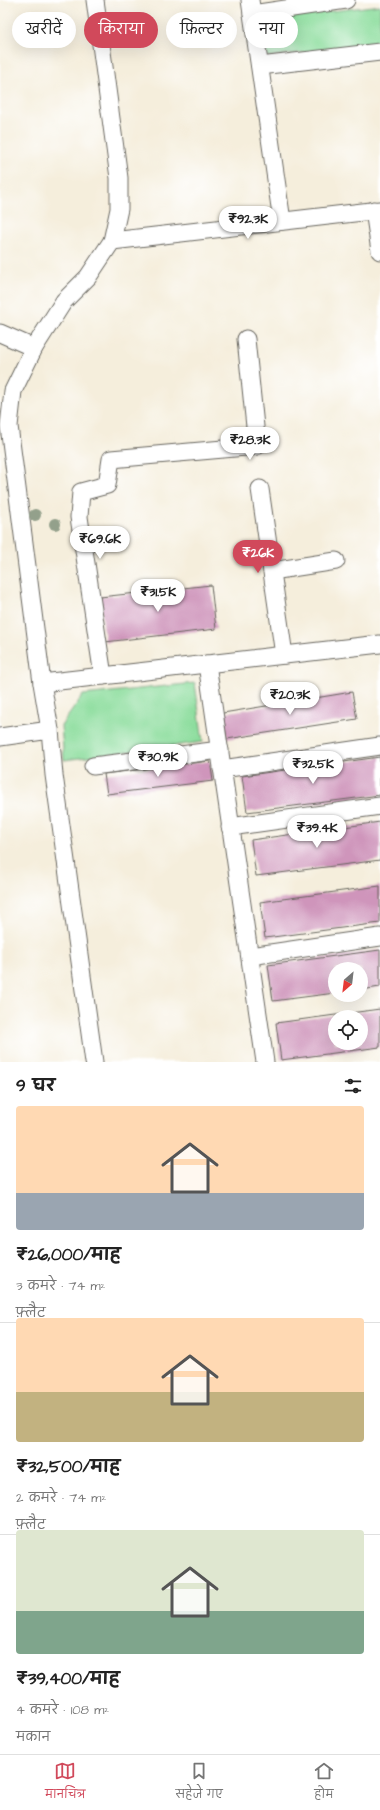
<!DOCTYPE html>
<html lang="hi">
<head>
<meta charset="utf-8">
<style>
	:root { --surface:#fff; --page:#f6f6f6; --text:#222; --muted:#767676; --line:#e0e0e0; --accent:#d1495b }
	body { margin:0; font-family:"Architects Daughter","Playpen Sans Deva",sans-serif; background:var(--page); color:var(--text); height:100vh; display:flex; flex-direction:column; font-size:15px; white-space:nowrap }
	* { box-sizing:border-box; margin:0 }
	p { font-size:13px; color:var(--muted) }
	.icon { flex:none; width:22px; height:22px; fill:none; stroke:currentColor; stroke-width:2; stroke-linecap:round; stroke-linejoin:round }
	.map { position:relative; height:1062px; overflow:hidden }
	.panel { display:flex; flex-direction:column; background:var(--surface); flex:1 }
	.panel>* { flex:none }
	.banner { position:absolute; left:12px; top:12px; width:356px; height:36px; display:flex; gap:8px }
	.needle { width:26px; rotate:208deg }
	.fabs { position:absolute; left:328px; top:962px; display:grid; gap:8px }
	.fabs a { display:grid; place-items:center; width:40px; height:40px; border-radius:50%; background:var(--surface); box-shadow:0 4px 16px #0002; font-size:20px }
	.price { position:absolute; translate:-50% -34px; padding:0 9px; border-radius:14px; background:#fff; color:#222; font-size:13px; line-height:26px; filter:drop-shadow(0 1px 2px #0008) }
	.price::after { content:''; position:absolute; left:50%; top:24px; width:12px; height:9px; margin-left:-6px; background:inherit; clip-path:polygon(0 0,100% 0,50% 100%) }
	.price.selected { background:var(--accent); color:#fff }
	ul { padding:0; list-style:none }
	li { display:grid; align-content:center; gap:8px; height:212px; padding:0 16px }
	li+li { border-top:1px solid var(--line) }
	li span { display:grid; place-items:center; height:124px; border-radius:4px; color:#555 }
	li>.icon { margin-inline-start:auto }
	span .icon { width:72px; height:72px; fill:#fffc; stroke-width:1 }
	li b { font-size:17px }
	h2 { display:flex; justify-content:space-between; align-items:center; height:48px; padding:0 16px; font-size:17px }
	.chip { padding:0 14px; border-radius:18px; background:var(--surface); box-shadow:0 4px 16px #0002; font-size:14px; line-height:36px }
	.chip.selected { background:var(--accent); color:#fff }
	.tab-bar { display:flex; justify-content:space-around; align-items:center; height:56px; border-top:1px solid var(--line); background:var(--surface); font-size:11px; color:var(--muted) }
	.tab-bar a { display:grid; justify-items:center; gap:2px }
	.tab-bar .selected { color:var(--accent) }
	.map>svg:first-child { display:block }
	.green { fill:#8cdd9d; stroke:#547c5c }
	.building { fill:#cf95bb; fill-rule:evenodd }
	.lines { fill:none; stroke-linecap:round; stroke-linejoin:round }
	.minor-casing { stroke:#68665f; stroke-width:19 }
	.minor { stroke:#fff; stroke-width:17 }
	.tree { fill:#93a08b }
</style>
</head>
<body>
<div class="map">
<svg width="380" height="1062" viewBox="0 0 380 1062">
	<rect width="100%" height="100%" fill="#fff"/>
	<filter id="ink" filterUnits="userSpaceOnUse"><feTurbulence type="fractalNoise" baseFrequency=".025" numOctaves="2"/><feDisplacementMap in="SourceGraphic" scale="8" xChannelSelector="R" yChannelSelector="G"/><feConvolveMatrix kernelMatrix="1 2 1 2 8 2 1 2 1" color-interpolation-filters="sRGB"/></filter>
	<filter id="wash" filterUnits="userSpaceOnUse"><feTurbulence type="fractalNoise" baseFrequency=".012" numOctaves="4" result="noise"/><feDisplacementMap in="SourceGraphic" scale="16" xChannelSelector="R" yChannelSelector="G"/><feGaussianBlur stdDeviation="0.9" result="paint"/><feColorMatrix in="noise" values="0 0 0 0 0 0 0 0 0 0 0 0 0 0 0 0 0 1.4 0 .05"/><feComposite in="paint" operator="in"/></filter>
	<g filter="url(#wash)">
		<rect width="100%" height="100%" fill="#f5eedc"/>
		<g class="green">
			<path d="M380,5V43L267,57L262,20Z"/>
			<path d="M195,683L203,742L64,760L61,726L83,695Z"/>
		</g>
		<g id="blocks">
			<g class="building">
				<path d="M211,585L216,629L105,642L100,597Z"/>
				<path d="M352,692L357,719L227,739L223,713Z"/>
				<path d="M380,757V795L247,812L242,776Z"/>
				<path d="M210,761L213,781L107,794L104,774Z"/>
				<path d="M380,822V860L256,876L251,840Z"/>
				<path d="M380,886V923L265,938L260,902Z"/>
				<path d="M380,950V987L361,990V969H335V993L273,1001L268,965Z"/>
				<path d="M380,1009V1047L281,1060L276,1023ZM335,1017H361V1043H335Z"/>
			</g>
		</g>
	</g>
	<g filter="url(#ink)">
		<use href="#blocks" fill-opacity="0" stroke="#68665f" stroke-width="1"/>
		<g class="lines">
			<defs>
				<g id="minor">
					<path d="M250,0L282,221"/>
					<path d="M252,14L346,0"/>
					<path d="M260,66L380,52"/>
					<path d="M374,210L380,251"/>
					<path d="M112,241L380,210"/>
					<path d="M0,333L34,348"/>
					<path d="M260,489L284,655"/>
					<path d="M272,571L336,561"/>
					<path d="M207,664L265,1062"/>
					<path d="M103,676L79,517L81,492L107,485L111,459L257,446L246,339"/>
					<path d="M42,683L380,644"/>
					<path d="M0,737L50,730"/>
					<path d="M93,766L220,750"/>
					<path d="M222,769L380,746"/>
					<path d="M230,827L380,806"/>
					<path d="M250,956L380,937"/>
					<path d="M94,1062L54,775L50,730L42,683L9,426L13,391L34,348L64,301L88,277L112,241L119,209V178L95,0"/>
				</g>
			</defs>
			<use href="#minor" class="minor-casing"/>
			<use href="#minor" class="minor"/>
		</g>
		<g class="tree">
			<circle cx="35" cy="515" r="6"/>
			<circle cx="55" cy="524" r="6"/>
		</g>
	</g>
</svg>
<div class="fabs">
<a><svg class="needle" viewBox="-14 -14 28 28"><path d="M0-13l5 13h-10z" fill="#e53935"/><path d="M0 13l5-13h-10z" fill="#767676"/></svg></a>
<a><svg class="icon" aria-label="locate" viewBox="0 0 24 24"><circle cx="12" cy="12" r="6"/><path d="M12 2v4M12 18v4M2 12h4M18 12h4"/></svg></a>
</div>
<b class="price" style="left:248px;top:240px">₹92.3K</b>
<b class="price" style="left:250px;top:461px">₹28.3K</b>
<b class="price" style="left:100px;top:560px">₹69.6K</b>
<b class="price selected" style="left:258px;top:574px">₹26K</b>
<b class="price" style="left:158px;top:613px">₹31.5K</b>
<b class="price" style="left:290px;top:716px">₹20.3K</b>
<b class="price" style="left:158px;top:778px">₹30.9K</b>
<b class="price" style="left:313px;top:785px">₹32.5K</b>
<b class="price" style="left:317px;top:849px">₹39.4K</b>
<div class="banner">
<a class="chip">खरीदें</a>
<a class="chip selected">किराया</a>
<a class="chip">फ़िल्टर</a>
<a class="chip">नया</a>
</div>
</div>
<section class="panel">
<h2>9 घर<svg class="icon" aria-label="filters" viewBox="0 0 24 24"><path d="M4 7h16M4 17h16"/><circle cx="9" cy="7" r="2"/><circle cx="15" cy="17" r="2"/></svg></h2>
<ul>
<li><span style="background:linear-gradient(#ffd9b3 70%,#9aa5b1 0)"><svg class="icon" aria-label="home" viewBox="0 0 24 24"><path d="M3 11l9-7 9 7M6 9v11h12V9"/></svg></span><div><b>₹26,000/माह</b><p>3 कमरे · 74 m²</p><p>फ़्लैट</p></div></li>
<li><span style="background:linear-gradient(#ffd9b3 60%,#c2b280 0)"><svg class="icon" aria-label="home" viewBox="0 0 24 24"><path d="M3 11l9-7 9 7M6 9v11h12V9"/></svg></span><div><b>₹32,500/माह</b><p>2 कमरे · 74 m²</p><p>फ़्लैट</p></div></li>
<li><span style="background:linear-gradient(#dfe7d0 65%,#7fa58c 0)"><svg class="icon" aria-label="home" viewBox="0 0 24 24"><path d="M3 11l9-7 9 7M6 9v11h12V9"/></svg></span><div><b>₹39,400/माह</b><p>4 कमरे · 108 m²</p><p>मकान</p></div></li>
</ul>
</section>
<nav class="tab-bar">
<a class="selected"><svg class="icon" aria-label="map" viewBox="0 0 24 24"><path d="M3 6l6-2 6 2 6-2v14l-6 2-6-2-6 2zM9 4v14M15 6v14"/></svg>मानचित्र</a>
<a><svg class="icon" aria-label="saved" viewBox="0 0 24 24"><path d="M7 4h10v16l-5-4-5 4z"/></svg>सहेजे गए</a>
<a><svg class="icon" aria-label="home" viewBox="0 0 24 24"><path d="M3 11l9-7 9 7M6 9v11h12V9"/></svg>होम</a>
</nav>
</body>
</html>
